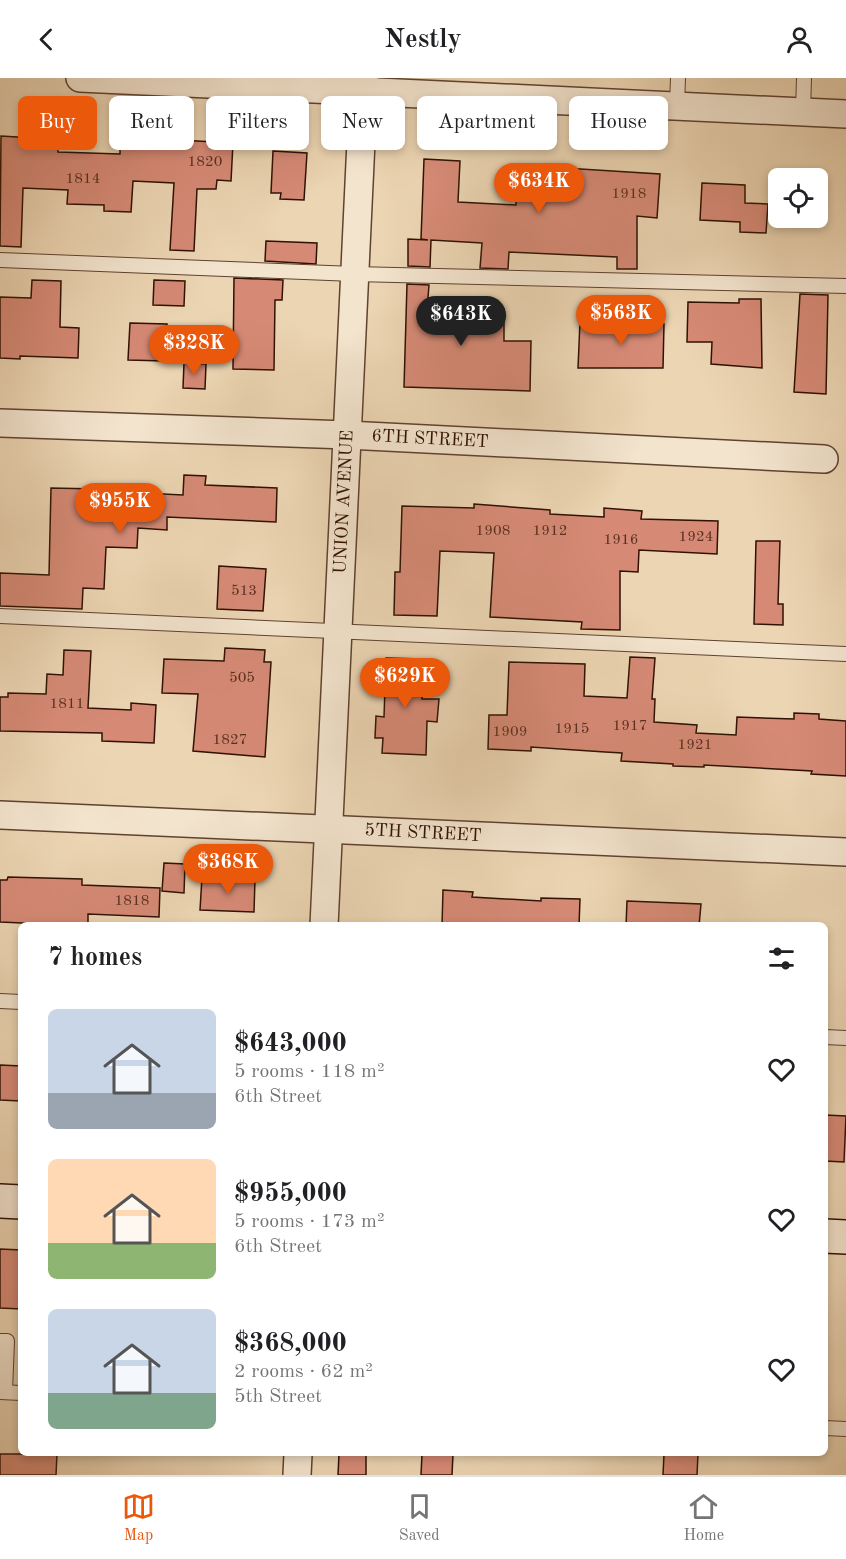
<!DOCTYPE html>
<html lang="en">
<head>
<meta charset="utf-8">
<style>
	:root { --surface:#fff; --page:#f2f2f2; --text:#202124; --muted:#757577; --line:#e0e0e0; --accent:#ea580c }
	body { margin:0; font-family:"Old Standard TT",serif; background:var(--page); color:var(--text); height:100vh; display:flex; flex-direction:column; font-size:22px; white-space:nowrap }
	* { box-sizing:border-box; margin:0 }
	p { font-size:20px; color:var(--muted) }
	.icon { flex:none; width:33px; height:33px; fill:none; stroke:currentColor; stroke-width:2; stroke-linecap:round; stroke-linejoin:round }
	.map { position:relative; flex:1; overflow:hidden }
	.sheet { position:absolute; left:18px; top:844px; width:810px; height:534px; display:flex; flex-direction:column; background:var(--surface); border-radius:9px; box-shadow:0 3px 9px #0003 }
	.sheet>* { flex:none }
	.banner { position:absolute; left:18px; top:18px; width:810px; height:54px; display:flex; gap:12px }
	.tools { position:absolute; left:768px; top:90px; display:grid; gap:12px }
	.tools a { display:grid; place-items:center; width:60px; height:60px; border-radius:9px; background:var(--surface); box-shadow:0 3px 9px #0003; font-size:30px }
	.price { position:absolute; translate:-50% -51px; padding:0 14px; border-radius:21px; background:var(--accent); color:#fff; font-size:20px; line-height:39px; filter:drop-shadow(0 2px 3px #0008) }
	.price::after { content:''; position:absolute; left:50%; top:36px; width:18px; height:14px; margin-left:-9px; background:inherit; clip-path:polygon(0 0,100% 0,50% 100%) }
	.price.active { background:#222; color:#fff }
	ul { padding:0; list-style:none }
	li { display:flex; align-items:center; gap:18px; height:150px; padding:0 30px }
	li span { display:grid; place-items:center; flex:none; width:168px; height:120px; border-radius:9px; color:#555 }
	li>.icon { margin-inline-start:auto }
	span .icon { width:72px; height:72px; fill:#fffc; stroke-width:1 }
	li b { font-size:26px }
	h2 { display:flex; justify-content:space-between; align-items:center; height:72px; padding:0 30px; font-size:26px }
	.tag { padding:0 21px; border-radius:9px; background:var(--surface); box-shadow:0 3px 9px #0003; font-size:21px; line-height:54px }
	.tag.active { background:var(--accent); color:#fff }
	header { display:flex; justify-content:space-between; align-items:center; height:78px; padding:0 30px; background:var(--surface); font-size:27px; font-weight:800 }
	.tabs { display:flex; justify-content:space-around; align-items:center; height:84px; border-top:2px solid var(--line); background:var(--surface); font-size:16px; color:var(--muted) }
	.tabs a { display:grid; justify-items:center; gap:3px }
	.tabs .active { color:var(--accent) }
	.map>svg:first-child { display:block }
	.building { fill:#d68a76; stroke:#301103; stroke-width:1.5 }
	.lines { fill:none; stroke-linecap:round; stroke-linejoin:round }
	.lane-casing { stroke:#5f422f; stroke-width:16 }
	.street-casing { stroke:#5f422f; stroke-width:30 }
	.secondary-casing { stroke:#301103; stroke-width:36 }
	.lane { stroke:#f3e4ce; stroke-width:14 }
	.street { stroke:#f3e4ce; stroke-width:27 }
	.secondary { stroke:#f3e4ce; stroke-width:33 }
	.labels { text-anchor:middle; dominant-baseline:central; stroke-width:5; stroke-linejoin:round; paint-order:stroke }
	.number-label { font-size:15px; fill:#5a2f20 }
	.street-label { font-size:18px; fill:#301103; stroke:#f3e4ce }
</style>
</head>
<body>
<header><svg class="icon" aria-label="back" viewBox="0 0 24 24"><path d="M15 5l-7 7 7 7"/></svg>Nestly<svg class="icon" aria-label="person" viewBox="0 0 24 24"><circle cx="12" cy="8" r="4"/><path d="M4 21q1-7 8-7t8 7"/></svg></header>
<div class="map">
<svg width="846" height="1397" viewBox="0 0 846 1397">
	<rect width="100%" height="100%" fill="#ecd5b3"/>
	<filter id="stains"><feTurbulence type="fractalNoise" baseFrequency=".00333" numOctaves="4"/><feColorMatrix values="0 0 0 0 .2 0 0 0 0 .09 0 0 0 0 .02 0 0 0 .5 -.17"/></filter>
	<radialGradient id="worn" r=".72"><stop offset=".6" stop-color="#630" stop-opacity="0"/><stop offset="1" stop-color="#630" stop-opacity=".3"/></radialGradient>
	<g class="building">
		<path d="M1,58L48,61L47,65H58V74L120,76V62L178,66L179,62L233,65L231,103L217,102L216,111H197L194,173L170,172L174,105L133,103L131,134L104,133V127L67,126L68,112L23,110L21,169L0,168Z"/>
		<path d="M273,73L307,75L304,122L280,121L281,115H271Z"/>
		<path d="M424,81L460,83L458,124L516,127L517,87L660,96L657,140L637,138V191H617V179L509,174L508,191L480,190L482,165L431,162L430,189L408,188V161L428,162L421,161Z"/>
		<path d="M702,105L745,107V125L768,126L766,155L740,154V144L700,142Z"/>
		<path d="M266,163L317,165L316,186L265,183Z"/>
		<path d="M234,200L283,202L282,222H275L274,292L233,291Z"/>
		<path d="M32,202L61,203L60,249L79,250L78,280L20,278V281L0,280V219L31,220Z"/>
		<path d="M154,202L185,203L184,228L153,227Z"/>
		<path d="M407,206L429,207L428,220H447L446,230L504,231V263H531L530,313L404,309Z"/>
		<path d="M800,216L828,217L826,316L794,314Z"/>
		<path d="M739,221H761L762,290L711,286L712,264H687L688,224L739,225Z"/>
		<path d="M580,244L664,246L663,290H578Z"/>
		<path d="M130,245L167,246L165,283L128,282Z"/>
		<path d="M184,285L206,286L205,311L183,310Z"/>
		<path d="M184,397L206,398L205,407L277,410L276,444L167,439V452L138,450L137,470L106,469L104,511L83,510L82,531L0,528V495L49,497L51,410L97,411V418L143,420V415L183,417Z"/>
		<path d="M474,426L550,432V436L604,439V430L642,433L641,441L718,443L717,476L639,472L638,494L620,493V552L581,551L582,544L490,539L494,475L440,473L437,538L394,537L395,494H400L402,428L474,430Z"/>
		<path d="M756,463H780L778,526H783V547L754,546Z"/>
		<path d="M219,488L266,491L263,533L217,531Z"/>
		<path d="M225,570L265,572L264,584H271L265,679L193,673L198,616L162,615L164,581L224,583Z"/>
		<path d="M64,572L91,573L88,630L131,632V625L156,627L154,665L102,663V655L0,653V619H8V615L46,616L47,596L63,597Z"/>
		<path d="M630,579L655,580L652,621H655L654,644L697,647L696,655L736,657L737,639L794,641V635L819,636V641L846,643V698L811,696L812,693L704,687V689L673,688V686L621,683L622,675L605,674L531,669V673L488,671L489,637H507L509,584L585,586L584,618L627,620Z"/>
		<path d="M386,580L423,581L422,621H439L437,644L427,643L426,677L382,675L383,660H375L376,638L384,639Z"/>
		<path d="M164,785L185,786L184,815L162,813Z"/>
		<path d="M8,799L82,801V807L160,810L159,839L88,836V848L0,844V802H7Z"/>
		<path d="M202,799L255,801L254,834L200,832Z"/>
		<path d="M443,812L473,814L472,819L541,823V820L580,821L579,848H442Z"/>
		<path d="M627,823L701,826L699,848H626Z"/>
		<path d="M0,987L21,988L20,1023L0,1022Z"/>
		<path d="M825,1037L846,1038L844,1084L825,1083Z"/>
		<path d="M0,1171L21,1172V1231L0,1230Z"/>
		<path d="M0,1376H57L56,1397H0Z"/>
		<path d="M339,1376H366V1397H338Z"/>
		<path d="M422,1376H453L452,1397H421Z"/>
		<path d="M664,1376H698L697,1397H663Z"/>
	</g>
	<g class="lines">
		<defs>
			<g id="lane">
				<path d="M677,28L678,0"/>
				<path d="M803,34L804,0"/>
				<path d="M0,182L354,196L846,208"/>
				<path d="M0,538L846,576"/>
				<path d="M0,923L21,924"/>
				<path d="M825,959L846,960"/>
				<path d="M0,1263H7L5,1314"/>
				<path d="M0,1314L21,1315"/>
				<path d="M825,1350L846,1351"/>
			</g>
			<g id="street">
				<path d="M80,0L846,36"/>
				<path d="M0,345L347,357L824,381"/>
				<path d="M0,737L846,774"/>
				<path d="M324,848L364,0"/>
				<path d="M297,1397L298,1376"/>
			</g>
			<g id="secondary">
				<path d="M0,1123L21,1124"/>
				<path d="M825,1158L846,1159"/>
			</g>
		</defs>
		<use href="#lane" class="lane-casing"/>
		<use href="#street" class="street-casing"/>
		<use href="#secondary" class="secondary-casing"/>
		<use href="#lane" class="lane"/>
		<use href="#street" class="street"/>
		<use href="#secondary" class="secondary"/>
	</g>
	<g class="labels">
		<g class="number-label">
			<text x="205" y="84">1820</text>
			<text x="83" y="101">1814</text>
			<text x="629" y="116">1918</text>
			<text x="493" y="453">1908</text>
			<text x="550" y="453">1912</text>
			<text x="696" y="459">1924</text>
			<text x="621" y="462">1916</text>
			<text x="244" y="513">513</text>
			<text x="242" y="600">505</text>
			<text x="67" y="626">1811</text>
			<text x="630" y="648">1917</text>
			<text x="572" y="651">1915</text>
			<text x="510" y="654">1909</text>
			<text x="230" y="662">1827</text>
			<text x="695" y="667">1921</text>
			<text x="132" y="823">1818</text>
		</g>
		<g class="street-label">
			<text transform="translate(430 361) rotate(3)">6TH STREET</text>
			<text transform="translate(344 424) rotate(-87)">UNION AVENUE</text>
			<text transform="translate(423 755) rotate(3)">5TH STREET</text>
		</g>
	</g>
	<rect width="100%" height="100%" filter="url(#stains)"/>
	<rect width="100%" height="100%" fill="url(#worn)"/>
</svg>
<div class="tools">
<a><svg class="icon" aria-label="locate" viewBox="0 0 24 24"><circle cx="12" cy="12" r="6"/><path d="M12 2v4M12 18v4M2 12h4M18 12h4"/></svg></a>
</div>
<b class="price" style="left:539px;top:136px">$634K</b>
<b class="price" style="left:621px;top:268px">$563K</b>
<b class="price active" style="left:461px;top:269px">$643K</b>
<b class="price" style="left:194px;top:298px">$328K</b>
<b class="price" style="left:120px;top:456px">$955K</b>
<b class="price" style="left:405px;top:631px">$629K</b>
<b class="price" style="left:228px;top:817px">$368K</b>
<div class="banner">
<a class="tag active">Buy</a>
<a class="tag">Rent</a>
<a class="tag">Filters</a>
<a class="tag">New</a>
<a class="tag">Apartment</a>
<a class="tag">House</a>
</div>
<section class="sheet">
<h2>7 homes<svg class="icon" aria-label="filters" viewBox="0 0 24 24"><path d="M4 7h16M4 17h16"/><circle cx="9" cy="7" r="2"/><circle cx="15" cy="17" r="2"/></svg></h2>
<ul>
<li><span style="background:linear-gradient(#c9d6e8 70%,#9aa5b1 0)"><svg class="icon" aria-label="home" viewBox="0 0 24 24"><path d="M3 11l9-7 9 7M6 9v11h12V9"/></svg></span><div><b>$643,000</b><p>5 rooms · 118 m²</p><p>6th Street</p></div><svg class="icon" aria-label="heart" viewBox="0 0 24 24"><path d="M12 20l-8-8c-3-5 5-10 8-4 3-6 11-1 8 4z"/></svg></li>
<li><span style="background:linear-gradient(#ffd9b3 70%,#8fb573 0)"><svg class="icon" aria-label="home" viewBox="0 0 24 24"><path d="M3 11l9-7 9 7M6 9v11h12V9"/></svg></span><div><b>$955,000</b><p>5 rooms · 173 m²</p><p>6th Street</p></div><svg class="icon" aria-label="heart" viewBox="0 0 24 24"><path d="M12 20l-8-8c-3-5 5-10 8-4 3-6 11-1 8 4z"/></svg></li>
<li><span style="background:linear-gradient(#c9d6e8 70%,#7fa58c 0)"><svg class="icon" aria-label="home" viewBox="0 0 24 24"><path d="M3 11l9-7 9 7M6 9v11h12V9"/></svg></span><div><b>$368,000</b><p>2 rooms · 62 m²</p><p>5th Street</p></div><svg class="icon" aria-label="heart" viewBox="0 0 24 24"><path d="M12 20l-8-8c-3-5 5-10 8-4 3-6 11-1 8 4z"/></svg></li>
</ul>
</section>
</div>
<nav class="tabs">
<a class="active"><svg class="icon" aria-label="map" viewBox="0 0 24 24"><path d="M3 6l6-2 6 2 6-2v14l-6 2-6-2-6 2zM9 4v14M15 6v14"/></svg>Map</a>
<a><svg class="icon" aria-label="saved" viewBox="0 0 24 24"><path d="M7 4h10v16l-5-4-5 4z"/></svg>Saved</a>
<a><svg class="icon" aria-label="home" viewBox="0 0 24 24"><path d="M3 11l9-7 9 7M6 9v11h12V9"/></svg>Home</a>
</nav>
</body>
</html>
